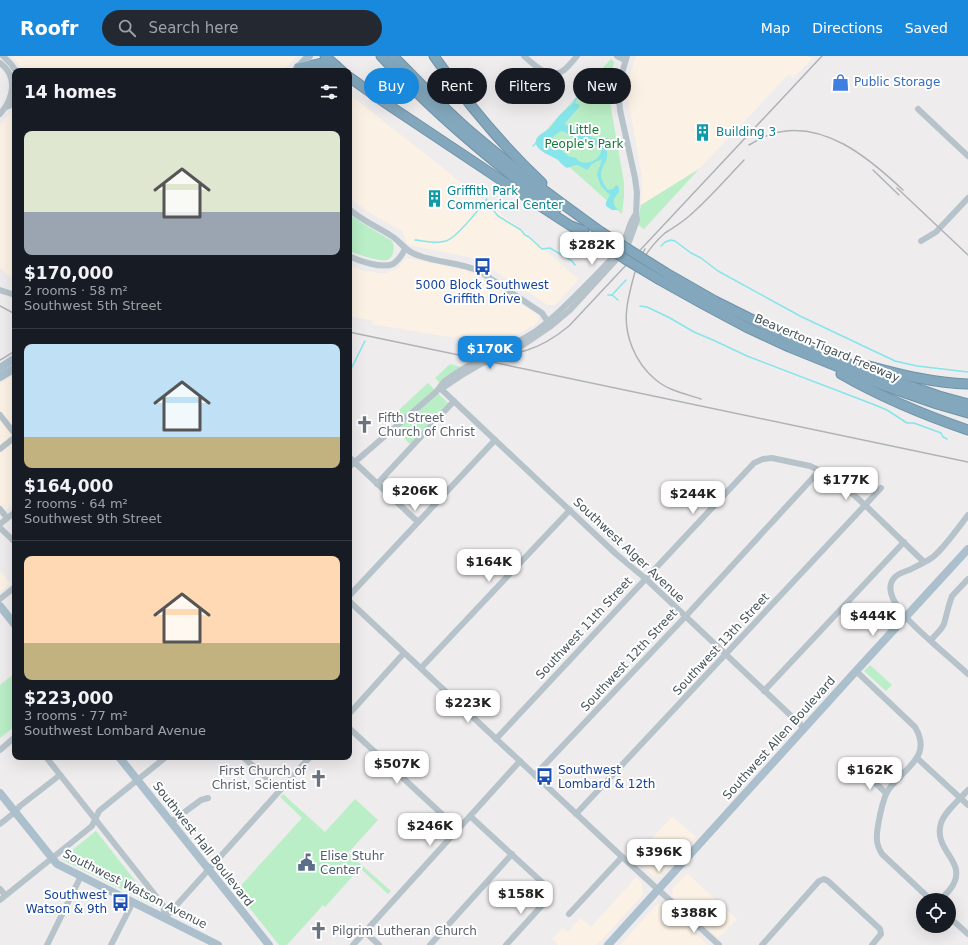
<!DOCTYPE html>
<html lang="en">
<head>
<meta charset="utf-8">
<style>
	:root { --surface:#171b24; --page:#242831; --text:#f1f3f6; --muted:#9ea1a6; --line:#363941; --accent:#1989dd }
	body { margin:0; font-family:"DejaVu Sans",sans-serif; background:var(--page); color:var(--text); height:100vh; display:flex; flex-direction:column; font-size:15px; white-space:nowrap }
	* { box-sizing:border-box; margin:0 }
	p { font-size:13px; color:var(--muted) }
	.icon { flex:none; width:22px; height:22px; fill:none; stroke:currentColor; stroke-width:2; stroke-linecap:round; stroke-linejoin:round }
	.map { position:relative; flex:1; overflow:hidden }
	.drawer { position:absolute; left:12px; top:12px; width:340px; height:692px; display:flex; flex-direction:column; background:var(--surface); border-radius:8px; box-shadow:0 4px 16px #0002 }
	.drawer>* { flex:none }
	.banner { position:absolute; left:364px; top:12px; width:380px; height:36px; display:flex; gap:8px }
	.buttons { position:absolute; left:916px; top:837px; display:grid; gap:8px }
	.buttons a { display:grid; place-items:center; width:40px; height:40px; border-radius:50%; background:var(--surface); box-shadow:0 4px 16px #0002; font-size:20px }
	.price { position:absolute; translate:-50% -34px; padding:0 9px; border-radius:8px; background:#fff; color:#222; font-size:13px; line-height:26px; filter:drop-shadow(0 1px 2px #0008) }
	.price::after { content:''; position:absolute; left:50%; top:24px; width:12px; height:9px; margin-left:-6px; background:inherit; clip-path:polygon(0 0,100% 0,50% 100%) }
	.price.selected { background:var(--accent); color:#fff }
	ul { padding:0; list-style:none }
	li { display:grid; align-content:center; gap:8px; height:212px; padding:0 12px }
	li+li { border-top:1px solid var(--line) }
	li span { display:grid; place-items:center; height:124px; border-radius:8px; color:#555 }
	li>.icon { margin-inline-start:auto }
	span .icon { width:72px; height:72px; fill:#fffc; stroke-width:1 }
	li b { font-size:17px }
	h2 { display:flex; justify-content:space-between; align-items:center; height:48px; padding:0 12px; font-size:17px }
	.chip { padding:0 14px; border-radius:18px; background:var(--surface); box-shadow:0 4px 16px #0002; font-size:14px; line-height:36px }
	.chip.selected { background:var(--accent); color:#fff }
	header { display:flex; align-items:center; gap:24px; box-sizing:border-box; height:56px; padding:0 20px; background:var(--accent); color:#fff }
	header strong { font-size:19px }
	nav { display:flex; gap:22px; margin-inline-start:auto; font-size:14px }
	.search { width:280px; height:36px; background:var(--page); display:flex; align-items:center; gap:10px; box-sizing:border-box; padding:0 14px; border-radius:22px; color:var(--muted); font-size:15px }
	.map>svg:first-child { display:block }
	.commercial { fill:#fbf1e4 }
	.green { fill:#b9eec6 }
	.water { fill:#86e4eb; fill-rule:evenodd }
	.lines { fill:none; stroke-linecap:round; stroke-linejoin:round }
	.stream { stroke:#86e4eb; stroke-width:1.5 }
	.highway-casing { stroke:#6f92a8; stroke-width:11 }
	.minor { stroke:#b7c3ca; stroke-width:6 }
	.major { stroke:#abc0cc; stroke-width:8 }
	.highway { stroke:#83a7bc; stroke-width:9 }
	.rail { stroke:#aeb3b7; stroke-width:1.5 }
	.highway-bridge-casing { stroke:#6f92a8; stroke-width:11; stroke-linecap:butt }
	.highway-bridge { stroke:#83a7bc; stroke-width:9 }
	.labels { text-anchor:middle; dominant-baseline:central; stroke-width:4; stroke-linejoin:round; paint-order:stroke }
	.shop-label { font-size:12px; fill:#366cbe; stroke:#fff; text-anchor:start }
	.park-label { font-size:12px; fill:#167a3a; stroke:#fff }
	.culture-label { font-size:12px; fill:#0d838f; stroke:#fff; text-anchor:start }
	.transit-label { font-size:12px; fill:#164399; stroke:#fff }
	.street-label { font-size:12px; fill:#45535a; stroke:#fff }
	.worship-label { font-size:12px; fill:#5b616d; stroke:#fff; text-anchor:start }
	.service-label { font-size:12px; fill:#4e5e75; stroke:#fff; text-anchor:start }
</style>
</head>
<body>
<header>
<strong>Roofr</strong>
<div class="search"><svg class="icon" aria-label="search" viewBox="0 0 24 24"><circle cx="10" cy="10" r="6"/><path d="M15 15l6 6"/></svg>Search here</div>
<nav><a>Map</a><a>Directions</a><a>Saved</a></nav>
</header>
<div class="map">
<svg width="968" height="889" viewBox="0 0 968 889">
	<rect width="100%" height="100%" fill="#efeced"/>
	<g class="commercial">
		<path d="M12,0H297L283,15H22L18,7Z"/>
		<path d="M636,0H808L812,3L793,22L789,18L699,113L641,149L642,132L641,117L628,43V31L630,18Z"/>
		<path d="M349,38L527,178L572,218L577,221V226L555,249H548L485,209L469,201L408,189L402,175L365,154L356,147L349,140Z"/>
		<path d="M15,51V225L0,212V69Z"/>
		<path d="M407,202L465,214L477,220L538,259L539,261V264L537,267L507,285L493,287L456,280L455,282L371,268L374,265L349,260V209L364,215L378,217H387L396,213L400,210L405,203Z"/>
		<path d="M15,317V447L0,459V327Z"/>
		<path d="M0,514L10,528L0,536Z"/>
		<path d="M672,760L696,781L661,820L654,821L634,802Z"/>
		<path d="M687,817L737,863L718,882L691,858L673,841L672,833Z"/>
		<path d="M636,821L642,827L643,839L597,889H558L552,883L563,872L568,876L580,862L591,871Z"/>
		<path d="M661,847L666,849L708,889H620L656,849Z"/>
	</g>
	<g class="green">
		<path d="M611,3L614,6L610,23L609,37L612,58L624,127V141L622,158L538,83Z"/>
		<path d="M699,113L644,173L637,168L641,149Z"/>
		<path d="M349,158L362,167L392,185C394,189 394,192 393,197C392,200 390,203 387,204C379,206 357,198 349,195Z"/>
		<path d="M450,308L465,312L446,333L435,322Z"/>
		<path d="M428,327L448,347L410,388L397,375L400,373L389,363Z"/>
		<path d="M870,609L892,629L886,635L864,615Z"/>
		<path d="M15,617V670L0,682V629Z"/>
		<path d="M283,738L325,776L355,743L378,764L348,797L391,835L388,838L360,812L325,851L323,849L287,889H279L236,835L302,762L280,741Z"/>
		<path d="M96,775L155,850L61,803Z"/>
	</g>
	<path class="water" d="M574,47L578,48L580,50L566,66L565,68L566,69C571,71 576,71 581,74C589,78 597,89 606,82H608L607,84L602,88C604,90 606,93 607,96C609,108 596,113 603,126C604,129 606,131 608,134L613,133L616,129L619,131V136C613,143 611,147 618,154H612L606,150C605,144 609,143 610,139L601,130L597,119L602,103L592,108L587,114L578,109H575L567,112C563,110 561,107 558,104C552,100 533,94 536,84C538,78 546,76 550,72C553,68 555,65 558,61C562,57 569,50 574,47ZM561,75C568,76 572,82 578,85C588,89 595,83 601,95C600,105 582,112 576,102L568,100C561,91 540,87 561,75Z"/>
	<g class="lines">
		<g class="stream">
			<path d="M574,48L575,44L594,24L593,21L595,18"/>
			<path d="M533,90L537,86"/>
			<path d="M484,147L493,154L498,160L521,174L525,179L529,181L542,193L550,192L572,205L575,209"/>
			<path d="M415,184C425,185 437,188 446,185C457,182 479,153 487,143"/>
			<path d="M661,190L665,186L671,184L675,185L691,197L701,202L718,215L800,260L895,305L917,310L968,316"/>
			<path d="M608,239H612L618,244"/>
			<path d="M612,239L626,224"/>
			<path d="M640,250L647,251L670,262L694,276L713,284L747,300L875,349L887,354L907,367H914L941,377L943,381L947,383"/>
			<path d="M349,317L365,285"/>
		</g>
		<defs>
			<g id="highway">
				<path d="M325,0L342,15"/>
				<path d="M381,0C434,57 493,107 556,153"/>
				<path d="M393,0C419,26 444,53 472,77C513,112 557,144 601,176"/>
				<path d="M434,0C466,46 502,89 542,127"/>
				<path d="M299,12L322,7L336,10"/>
				<path d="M349,21L387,48L531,144L571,170L584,175"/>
				<path d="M666,217L715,245L751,263L794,284L861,313L939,340L968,348"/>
				<path d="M660,224L703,248L746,271L789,291L888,331L937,348L968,357"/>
				<path d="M869,310C902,319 934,327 968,328"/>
				<path d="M841,318C881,341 924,359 968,374"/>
			</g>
		</defs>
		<use href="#highway" class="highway-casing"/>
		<g class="minor">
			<path d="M3,0L11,8L16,15"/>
			<path d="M524,0C534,9 550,25 564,14C568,11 573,5 577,0"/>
			<path d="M617,0L625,4"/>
			<path d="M0,7C19,21 13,43 0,58"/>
			<path d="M6,51L11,49L15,44"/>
			<path d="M918,53L968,100"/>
			<path d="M349,153C361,164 376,170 390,179C402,186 405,196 420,200C439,207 460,206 479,215L542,257L550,269"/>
			<path d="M921,185L936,176L968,142"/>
			<path d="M349,200C359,205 382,213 393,208C399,204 402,199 405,193"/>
			<path d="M0,234L15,239"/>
			<path d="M440,332L616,498L646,523L804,672"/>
			<path d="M440,332L444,331L462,319L481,308L511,295L523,289L551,270L570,254L615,205L629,186L637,164L636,158L637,137L635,122L620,54L619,42L620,24L627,0"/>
			<path d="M0,359L15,378"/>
			<path d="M0,393L15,381"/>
			<path d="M349,401L418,466"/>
			<path d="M349,411L436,336C440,332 441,328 445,325C456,317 467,310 479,304C498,295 518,287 536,275C557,260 574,241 592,223C602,213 612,203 621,191C628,181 628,167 636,158"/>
			<path d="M377,428L454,345"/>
			<path d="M0,453L7,462"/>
			<path d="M968,459C958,472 945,491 933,501C926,506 917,510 909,514C904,516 899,517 895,521C876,540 921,576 934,588C945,598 957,608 968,618"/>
			<path d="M0,468L15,456"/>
			<path d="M0,472L15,486"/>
			<path d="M349,540L495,384"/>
			<path d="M0,543L15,531"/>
			<path d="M349,545L618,797L719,889"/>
			<path d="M931,584L941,573L944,568L949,549L952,540L968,523"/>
			<path d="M421,612L570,454"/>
			<path d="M856,615L915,671C933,701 904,712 889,733C883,740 876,774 877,784C877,789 879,793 882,798L931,844"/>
			<path d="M764,635L904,486"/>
			<path d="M349,658L404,597"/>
			<path d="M349,672L458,773"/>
			<path d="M496,683L754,407L763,403L772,402L810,410L834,421L865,449L924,506"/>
			<path d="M0,694L15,681"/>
			<path d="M46,701L163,849L165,862"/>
			<path d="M243,701L280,734"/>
			<path d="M917,702L968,749"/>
			<path d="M535,719L685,561L820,414"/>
			<path d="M867,719L886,737"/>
			<path d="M576,758L881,432"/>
			<path d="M470,760L545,829L549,837L546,845L506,889"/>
			<path d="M171,766L201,744L208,742"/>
			<path d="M0,768L15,756L20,750L60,719"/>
			<path d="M0,833L5,839"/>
			<path d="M0,844L92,770L99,755L166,701"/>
			<path d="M940,844C945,839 951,834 954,827C965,804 933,794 941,767C945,755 960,743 968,734"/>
			<path d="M569,858L622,801"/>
			<path d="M949,861L968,878"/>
			<path d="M165,862L310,701"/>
			<path d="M365,876L379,889"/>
			<path d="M47,889L81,820"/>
			<path d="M111,889L133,846"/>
			<path d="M353,889L520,705"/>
			<path d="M430,889L512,798"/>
			<path d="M762,889L819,825L824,823L828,825L880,873L881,878L872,889"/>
		</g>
		<g class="major">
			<path d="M296,14L309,0"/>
			<path d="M0,312L15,302"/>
			<path d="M0,321L15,312"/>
			<path d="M0,550L15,569"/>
			<path d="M119,701L269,889"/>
			<path d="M0,737L52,802L57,808L218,889"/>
			<path d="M608,889L856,615L968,493"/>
		</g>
		<use href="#highway" class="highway"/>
		<g class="rail">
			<path d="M749,89C756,85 763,81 771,78C822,62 869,102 903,134"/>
			<path d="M873,114L899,139"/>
			<path d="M897,132L968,199"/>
			<path d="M645,193C638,204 635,215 632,227C630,235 628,243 627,251C623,278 635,307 656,324C669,335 686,338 701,343"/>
			<path d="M645,200C651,191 657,184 665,177C673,172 681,167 688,161C708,144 726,123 744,104"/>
			<path d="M0,250L15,258"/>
			<path d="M349,276L968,406"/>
			<path d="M477,298C514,302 540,294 569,270L822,0"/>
			<path d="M0,304L15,295"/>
		</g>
		<defs>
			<g id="highway-bridge">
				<path d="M601,176L666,217"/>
				<path d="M595,183L625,203L660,224"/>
			</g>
		</defs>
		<use href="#highway-bridge" class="highway-bridge-casing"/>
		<use href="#highway-bridge" class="highway-bridge"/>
	</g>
	<defs>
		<symbol id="shop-bare" viewBox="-9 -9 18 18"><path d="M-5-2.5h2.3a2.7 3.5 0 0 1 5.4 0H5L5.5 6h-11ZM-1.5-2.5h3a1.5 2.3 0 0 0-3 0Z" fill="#3f7fe0" stroke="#fff" stroke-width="2.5" paint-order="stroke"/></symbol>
		<symbol id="building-bare" viewBox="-9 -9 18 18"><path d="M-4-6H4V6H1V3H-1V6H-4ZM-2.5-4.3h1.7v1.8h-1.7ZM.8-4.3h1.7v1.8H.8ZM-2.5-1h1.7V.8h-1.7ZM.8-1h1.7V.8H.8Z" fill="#0f9aa8" stroke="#fff" stroke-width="2.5" paint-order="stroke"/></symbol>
		<symbol id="bus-bare" viewBox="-9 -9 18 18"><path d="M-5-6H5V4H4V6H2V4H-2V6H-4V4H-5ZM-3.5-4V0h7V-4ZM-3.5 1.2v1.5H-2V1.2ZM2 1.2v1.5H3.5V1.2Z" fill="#1a4fb4" stroke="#fff" stroke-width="2.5" paint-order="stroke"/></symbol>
		<symbol id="church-bare" viewBox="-9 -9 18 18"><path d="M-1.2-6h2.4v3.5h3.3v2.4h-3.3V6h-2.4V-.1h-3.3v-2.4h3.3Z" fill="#6b7280" stroke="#fff" stroke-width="2.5" paint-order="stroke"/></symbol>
		<symbol id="civic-bare" viewBox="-9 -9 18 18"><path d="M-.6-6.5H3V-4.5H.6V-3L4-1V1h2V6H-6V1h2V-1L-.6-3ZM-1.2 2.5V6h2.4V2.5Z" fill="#5c6f8a" stroke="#fff" stroke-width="2.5" paint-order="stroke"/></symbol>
	</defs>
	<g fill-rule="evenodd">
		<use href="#shop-bare" x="828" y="14" width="25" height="25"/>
		<use href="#building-bare" x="690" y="64" width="25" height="25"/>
		<use href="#building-bare" x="422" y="130" width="25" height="25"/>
		<use href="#bus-bare" x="470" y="198" width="25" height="25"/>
		<use href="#church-bare" x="352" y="356" width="25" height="25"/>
		<use href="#bus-bare" x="532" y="708" width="25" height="25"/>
		<use href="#church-bare" x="306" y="710" width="25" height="25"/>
		<use href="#civic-bare" x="294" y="794" width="25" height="25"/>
		<use href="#bus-bare" x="108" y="834" width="25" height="25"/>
		<use href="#church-bare" x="306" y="862" width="25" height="25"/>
	</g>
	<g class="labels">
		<g class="shop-label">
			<text x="854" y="26">Public Storage</text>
		</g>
		<g class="park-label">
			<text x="584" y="74">Little<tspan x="584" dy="14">People's Park</tspan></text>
		</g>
		<g class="culture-label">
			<text x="716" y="76">Building 3</text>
			<text x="447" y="135">Griffith Park<tspan x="447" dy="14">Commerical Center</tspan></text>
		</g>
		<g class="transit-label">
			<text x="482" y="229">5000 Block Southwest<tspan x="482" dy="14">Griffith Drive</tspan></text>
			<text x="558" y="714" text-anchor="start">Southwest<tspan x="558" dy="14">Lombard &amp; 12th</tspan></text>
			<text x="107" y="839" text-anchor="end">Southwest<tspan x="107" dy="14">Watson &amp; 9th</tspan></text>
		</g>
		<g class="street-label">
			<text transform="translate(827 292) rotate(23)">Beaverton-Tigard Freeway</text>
			<text transform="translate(629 494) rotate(43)">Southwest Alger Avenue</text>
			<text transform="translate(584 572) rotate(-47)">Southwest 11th Street</text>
			<text transform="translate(721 588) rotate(-47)">Southwest 13th Street</text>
			<text transform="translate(629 604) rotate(-47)">Southwest 12th Street</text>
			<text transform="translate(779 682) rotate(-48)">Southwest Allen Boulevard</text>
			<text transform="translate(203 788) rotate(52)">Southwest Hall Boulevard</text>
			<text transform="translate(135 833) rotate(27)">Southwest Watson Avenue</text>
		</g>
		<g class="worship-label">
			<text x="378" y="362">Fifth Street<tspan x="378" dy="14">Church of Christ</tspan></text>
			<text x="306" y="715" text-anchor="end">First Church of<tspan x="306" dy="14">Christ, Scientist</tspan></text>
			<text x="332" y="875">Pilgrim Lutheran Church</text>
		</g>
		<g class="service-label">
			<text x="320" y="800">Elise Stuhr<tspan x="320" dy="14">Center</tspan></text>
		</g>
	</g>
</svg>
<div class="buttons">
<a><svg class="icon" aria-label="locate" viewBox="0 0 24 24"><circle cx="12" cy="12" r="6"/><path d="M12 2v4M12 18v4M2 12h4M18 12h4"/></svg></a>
</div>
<b class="price" style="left:592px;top:210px">$282K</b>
<b class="price selected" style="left:490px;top:314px">$170K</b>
<b class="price" style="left:846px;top:445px">$177K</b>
<b class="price" style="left:415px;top:456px">$206K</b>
<b class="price" style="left:693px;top:459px">$244K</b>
<b class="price" style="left:489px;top:527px">$164K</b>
<b class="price" style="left:873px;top:581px">$444K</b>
<b class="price" style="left:468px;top:668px">$223K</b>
<b class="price" style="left:397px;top:729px">$507K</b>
<b class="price" style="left:870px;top:735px">$162K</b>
<b class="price" style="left:430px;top:791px">$246K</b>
<b class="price" style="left:659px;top:817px">$396K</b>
<b class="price" style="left:521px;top:859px">$158K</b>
<b class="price" style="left:694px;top:878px">$388K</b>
<div class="banner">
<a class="chip selected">Buy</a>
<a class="chip">Rent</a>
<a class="chip">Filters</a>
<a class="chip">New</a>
</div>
<section class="drawer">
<h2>14 homes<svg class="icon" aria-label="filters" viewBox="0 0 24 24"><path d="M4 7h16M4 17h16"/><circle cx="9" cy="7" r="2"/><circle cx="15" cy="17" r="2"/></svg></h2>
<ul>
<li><span style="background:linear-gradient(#dfe7d0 65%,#9aa5b1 0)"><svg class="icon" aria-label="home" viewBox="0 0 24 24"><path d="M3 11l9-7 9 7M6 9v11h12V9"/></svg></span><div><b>$170,000</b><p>2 rooms · 58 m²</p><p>Southwest 5th Street</p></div></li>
<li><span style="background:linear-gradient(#bfe0f5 75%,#c2b280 0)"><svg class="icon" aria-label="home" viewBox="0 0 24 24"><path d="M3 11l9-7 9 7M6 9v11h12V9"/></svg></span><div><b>$164,000</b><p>2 rooms · 64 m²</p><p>Southwest 9th Street</p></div></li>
<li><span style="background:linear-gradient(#ffd9b3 70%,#c2b280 0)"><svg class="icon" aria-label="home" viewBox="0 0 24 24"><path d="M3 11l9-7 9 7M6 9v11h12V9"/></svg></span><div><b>$223,000</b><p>3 rooms · 77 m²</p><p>Southwest Lombard Avenue</p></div></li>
</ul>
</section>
</div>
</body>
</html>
